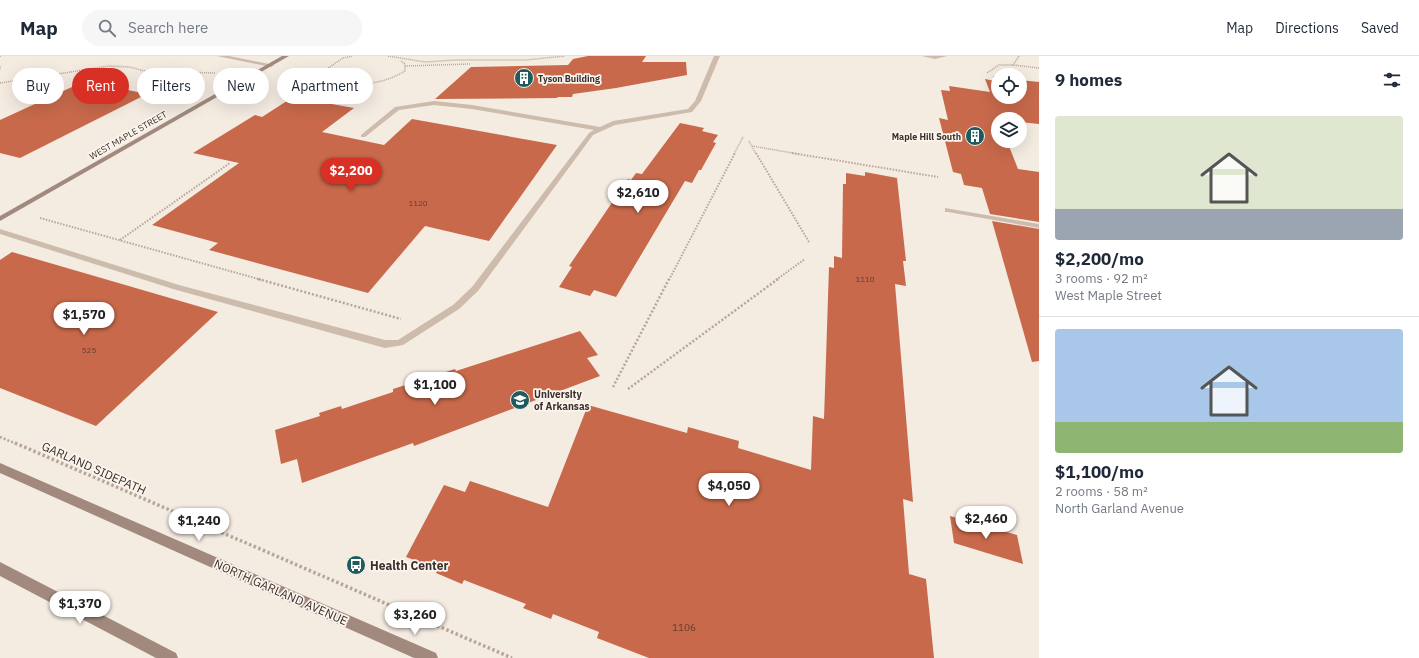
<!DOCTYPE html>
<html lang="en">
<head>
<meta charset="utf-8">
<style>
	:root { --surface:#fff; --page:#f6f6f7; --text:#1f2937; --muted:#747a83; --line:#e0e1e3; --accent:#d93025 }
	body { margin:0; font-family:"IBM Plex Sans",sans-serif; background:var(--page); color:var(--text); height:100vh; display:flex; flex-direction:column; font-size:15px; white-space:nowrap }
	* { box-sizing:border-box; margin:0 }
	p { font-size:13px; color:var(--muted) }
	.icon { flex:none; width:22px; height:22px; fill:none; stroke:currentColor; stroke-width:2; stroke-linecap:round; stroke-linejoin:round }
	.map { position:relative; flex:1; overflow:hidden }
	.details { display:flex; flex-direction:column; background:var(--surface); width:380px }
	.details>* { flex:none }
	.guide { position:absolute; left:12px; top:12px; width:380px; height:36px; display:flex; gap:8px }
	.controls { position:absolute; left:991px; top:12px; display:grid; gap:8px }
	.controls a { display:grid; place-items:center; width:36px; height:36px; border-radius:50%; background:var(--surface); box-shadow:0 4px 16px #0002; font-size:20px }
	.price { position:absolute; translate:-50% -34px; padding:0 9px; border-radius:14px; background:#fff; color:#222; font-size:13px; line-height:26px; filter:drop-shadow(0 1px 2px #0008) }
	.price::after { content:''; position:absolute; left:50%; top:24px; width:12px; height:9px; margin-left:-6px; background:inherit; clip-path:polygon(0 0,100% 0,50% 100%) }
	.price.selected { background:var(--accent); color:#fff }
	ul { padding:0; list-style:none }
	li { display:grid; align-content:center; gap:8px; height:212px; padding:0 16px }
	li+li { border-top:1px solid var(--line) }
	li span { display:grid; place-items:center; height:124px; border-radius:4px; color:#555 }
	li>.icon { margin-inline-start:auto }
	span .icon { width:72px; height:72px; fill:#fffc; stroke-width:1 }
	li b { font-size:17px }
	h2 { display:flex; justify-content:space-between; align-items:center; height:48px; padding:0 16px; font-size:17px }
	.chip { padding:0 14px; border-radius:18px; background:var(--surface); box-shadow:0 4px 16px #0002; font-size:14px; line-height:36px }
	.chip.selected { background:var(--accent); color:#fff }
	header { display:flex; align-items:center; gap:24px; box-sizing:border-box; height:56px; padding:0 20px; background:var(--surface); border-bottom:1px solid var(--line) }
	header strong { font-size:19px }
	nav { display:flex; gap:22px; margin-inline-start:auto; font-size:14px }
	.search { width:280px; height:36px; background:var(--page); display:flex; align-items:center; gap:10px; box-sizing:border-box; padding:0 14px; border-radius:22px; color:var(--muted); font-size:15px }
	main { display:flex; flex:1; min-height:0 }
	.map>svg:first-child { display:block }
	.building { fill:#c8694b }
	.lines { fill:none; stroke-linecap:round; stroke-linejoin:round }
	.path-far3 { stroke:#b9a596; stroke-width:1.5; stroke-dasharray:1 1; stroke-linecap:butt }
	.path-far2 { stroke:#b9a596; stroke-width:2; stroke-dasharray:1.5 1.5; stroke-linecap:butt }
	.path-far1 { stroke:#b9a596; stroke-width:2.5; stroke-dasharray:2 2; stroke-linecap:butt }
	.path { stroke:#b9a596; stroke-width:3.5; stroke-dasharray:2.5 2.5; stroke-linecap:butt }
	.service { fill:#cdbbac; fill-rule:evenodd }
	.minor { fill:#cdbbac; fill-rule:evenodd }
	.tertiary { fill:#cdbbac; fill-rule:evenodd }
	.secondary { fill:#a18a7d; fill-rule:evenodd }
	.labels { text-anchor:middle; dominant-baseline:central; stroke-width:3.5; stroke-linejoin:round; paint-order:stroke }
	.number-label { font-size:8px; fill:#5e3e33 }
	.far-poi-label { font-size:9px; font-weight:bold; fill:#3b302b; stroke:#fbf5ee; text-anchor:start }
	.far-street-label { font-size:9px; fill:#3b302b; stroke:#fbf5ee }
	.poi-label { font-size:10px; font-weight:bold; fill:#3b302b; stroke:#fbf5ee; text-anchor:start }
	.near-number-label { font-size:10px; fill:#5e3e33 }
	.near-street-label { font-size:12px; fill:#3b302b; stroke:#fbf5ee }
	.near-poi-label { font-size:12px; font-weight:bold; fill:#3b302b; stroke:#fbf5ee; text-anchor:start }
</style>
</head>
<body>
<header>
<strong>Map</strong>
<div class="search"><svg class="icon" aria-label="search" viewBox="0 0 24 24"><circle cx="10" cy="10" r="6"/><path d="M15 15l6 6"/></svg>Search here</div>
<nav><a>Map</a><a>Directions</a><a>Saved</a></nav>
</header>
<main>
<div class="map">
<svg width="1039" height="602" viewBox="0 0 1039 602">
	<rect width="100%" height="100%" fill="#f4ebe1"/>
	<g class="building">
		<path d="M588,0H646L642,6H686L687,19L616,32L573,38L572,41H557L558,42L435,43L471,11L568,9L573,3Z"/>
		<path d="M993,20L998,21V41H1020V24L1039,26V68L1020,66V63H998V85H1007L1018,113L1039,116V166L990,158L982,132L964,129L961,118L953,116L939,62L948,64L941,34L950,35L949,30L990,36L985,23L995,25Z"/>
		<path d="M85,25L147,38L20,102L0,97V64Z"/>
		<path d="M293,41L354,52L322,76L384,89L412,63L557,89L489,185L425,170L368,237L209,194L218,187L152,169L239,107L193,97L255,59L262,61Z"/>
		<path d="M680,67L704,72L702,75L718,79L713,86L716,87L701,114H699L692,127L685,125L616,241L594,234L590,240L559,231L572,211L569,210L628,123L631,124L636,117L642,118Z"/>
		<path d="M865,116L897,122L906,205H903L906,230L895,228L913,446L903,443L909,518L926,523L934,602H649L597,582L599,576L553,558L551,563L523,552L526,548L464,524L462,528L436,517L438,513L406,501L444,429L465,436L470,425L548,451L588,349L687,377L688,371L739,385L738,392L811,414L813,360L824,363L829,211L834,212V200L842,202L843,128H846V117L865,120Z"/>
		<path d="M992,165L1039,173V305L1032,306Z"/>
		<path d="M12,196L218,256L96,370L0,332V204Z"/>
		<path d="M580,275L598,299L587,302L600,320L414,390L413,387L302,427L297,403L281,408L275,374L320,360L319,357L341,350L342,353L393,336V333L455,313L456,315Z"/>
		<path d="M950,460L1017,479L1023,508L954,487Z"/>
	</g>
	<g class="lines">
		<g class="path-far3">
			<path d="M0,0H2"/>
			<path d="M388,0L425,6L456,4H526L565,0"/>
			<path d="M1019,0L1013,9L1039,12"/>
			<path d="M0,10V13"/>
			<path d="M405,10L470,8"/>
			<path d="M987,17L999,9H1013"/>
			<path d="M288,19L312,23L343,2L353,0"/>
			<path d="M313,23C346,29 375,33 405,15V8L401,5"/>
			<path d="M0,27L109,10L130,11L144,15L215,17"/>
			<path d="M749,85L756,98"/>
			<path d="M752,90L798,98"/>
			<path d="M734,98L743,81"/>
		</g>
		<g class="path-far2">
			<path d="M756,97L809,186"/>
			<path d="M792,97L938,121"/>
			<path d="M40,162L262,224"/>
			<path d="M120,184L230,107"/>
			<path d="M669,224L735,97"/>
			<path d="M776,224L805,203"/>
		</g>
		<g class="path-far1">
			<path d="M258,223L401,263"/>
			<path d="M613,331L669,223"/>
			<path d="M628,333L778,223"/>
			<path d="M0,381L17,388"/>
		</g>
		<path class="path" d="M15,387L512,602"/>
		<g class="service">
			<path d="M714,0H720L701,45L692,56L615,69L593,79L478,235L459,253L403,289L385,292L173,233L0,178V173L179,229L385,284H398L453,249L472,231L589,77L594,74L472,53L434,49L399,54L365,81H361V79L395,51L434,45L472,49L600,71L613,65L688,53L695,45Z"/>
			<path d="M922,0H947L935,3Z"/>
		</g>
		<path class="minor" d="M945,152L1039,168V172L948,156H945Z"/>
		<path class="tertiary" d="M217,0H229L274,9L271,11Z"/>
		<g class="secondary">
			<path d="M282,0H289L0,165V160Z"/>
			<path d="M0,407L436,597L438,602H414L0,417Z"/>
			<path d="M0,506L176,597L178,602H156L0,520Z"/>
		</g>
	</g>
	<defs>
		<symbol id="building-disc" viewBox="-11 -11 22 22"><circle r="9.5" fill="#1f5a5e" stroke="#fbf5ee"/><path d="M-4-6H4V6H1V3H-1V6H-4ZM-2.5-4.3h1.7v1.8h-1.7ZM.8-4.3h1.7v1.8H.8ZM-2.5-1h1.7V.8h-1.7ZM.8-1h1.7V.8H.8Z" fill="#fff"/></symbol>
		<symbol id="university-disc" viewBox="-11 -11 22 22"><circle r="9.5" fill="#1f5a5e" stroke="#fbf5ee"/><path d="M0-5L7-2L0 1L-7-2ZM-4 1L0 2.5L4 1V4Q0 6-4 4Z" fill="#fff"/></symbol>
		<symbol id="bus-disc" viewBox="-11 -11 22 22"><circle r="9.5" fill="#1f5a5e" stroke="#fbf5ee"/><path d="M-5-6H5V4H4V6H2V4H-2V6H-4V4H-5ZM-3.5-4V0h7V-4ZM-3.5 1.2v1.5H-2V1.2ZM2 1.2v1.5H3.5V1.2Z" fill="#fff"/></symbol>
	</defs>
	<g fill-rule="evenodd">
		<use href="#building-disc" x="513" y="11" width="22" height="22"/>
		<use href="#building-disc" x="964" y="69" width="22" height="22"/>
		<use href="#university-disc" x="509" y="333" width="22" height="22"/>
		<use href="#bus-disc" x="345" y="498" width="22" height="22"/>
	</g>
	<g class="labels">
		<g class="number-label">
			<text x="418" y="147">1120</text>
			<text x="865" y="223">1110</text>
			<text x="89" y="294">525</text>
		</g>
		<g class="far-poi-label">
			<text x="538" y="22">Tyson Building</text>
			<text x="961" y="80" text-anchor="end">Maple Hill South</text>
		</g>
		<g class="far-street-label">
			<text transform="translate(128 79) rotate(-30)">WEST MAPLE STREET</text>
		</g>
		<g class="poi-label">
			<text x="534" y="338">University<tspan x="534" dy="12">of Arkansas</tspan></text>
		</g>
		<g class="near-number-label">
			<text x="684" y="571">1106</text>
		</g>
		<g class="near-street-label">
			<text transform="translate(94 412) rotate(24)">GARLAND SIDEPATH</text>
			<text transform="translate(281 536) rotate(24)">NORTH GARLAND AVENUE</text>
		</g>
		<g class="near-poi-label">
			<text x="370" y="509">Health Center</text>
		</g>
	</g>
</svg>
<div class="controls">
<a><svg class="icon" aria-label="locate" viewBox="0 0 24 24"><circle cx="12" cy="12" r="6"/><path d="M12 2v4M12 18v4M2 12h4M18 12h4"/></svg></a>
<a><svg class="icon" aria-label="layers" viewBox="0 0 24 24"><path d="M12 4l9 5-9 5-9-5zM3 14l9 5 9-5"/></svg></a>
</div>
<b class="price selected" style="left:351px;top:136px">$2,200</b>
<b class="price" style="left:638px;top:158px">$2,610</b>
<b class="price" style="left:84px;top:280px">$1,570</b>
<b class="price" style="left:435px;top:350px">$1,100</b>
<b class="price" style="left:729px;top:451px">$4,050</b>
<b class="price" style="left:986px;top:484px">$2,460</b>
<b class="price" style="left:199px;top:486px">$1,240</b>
<b class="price" style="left:80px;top:569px">$1,370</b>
<b class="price" style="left:415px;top:580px">$3,260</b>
<div class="guide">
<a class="chip">Buy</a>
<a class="chip selected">Rent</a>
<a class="chip">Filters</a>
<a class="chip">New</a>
<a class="chip">Apartment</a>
</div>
</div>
<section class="details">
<h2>9 homes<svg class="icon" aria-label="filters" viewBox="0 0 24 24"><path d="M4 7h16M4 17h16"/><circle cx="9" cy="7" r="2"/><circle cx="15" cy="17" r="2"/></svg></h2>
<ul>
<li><span style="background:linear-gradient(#dfe7d0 75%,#9aa5b1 0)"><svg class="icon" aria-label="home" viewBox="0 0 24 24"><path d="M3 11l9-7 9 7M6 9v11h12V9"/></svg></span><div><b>$2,200/mo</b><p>3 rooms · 92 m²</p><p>West Maple Street</p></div></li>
<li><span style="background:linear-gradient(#a9c7e8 75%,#8fb573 0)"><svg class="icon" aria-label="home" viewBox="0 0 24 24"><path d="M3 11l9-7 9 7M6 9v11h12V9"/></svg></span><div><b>$1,100/mo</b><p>2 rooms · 58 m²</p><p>North Garland Avenue</p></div></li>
</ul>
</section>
</main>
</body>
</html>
